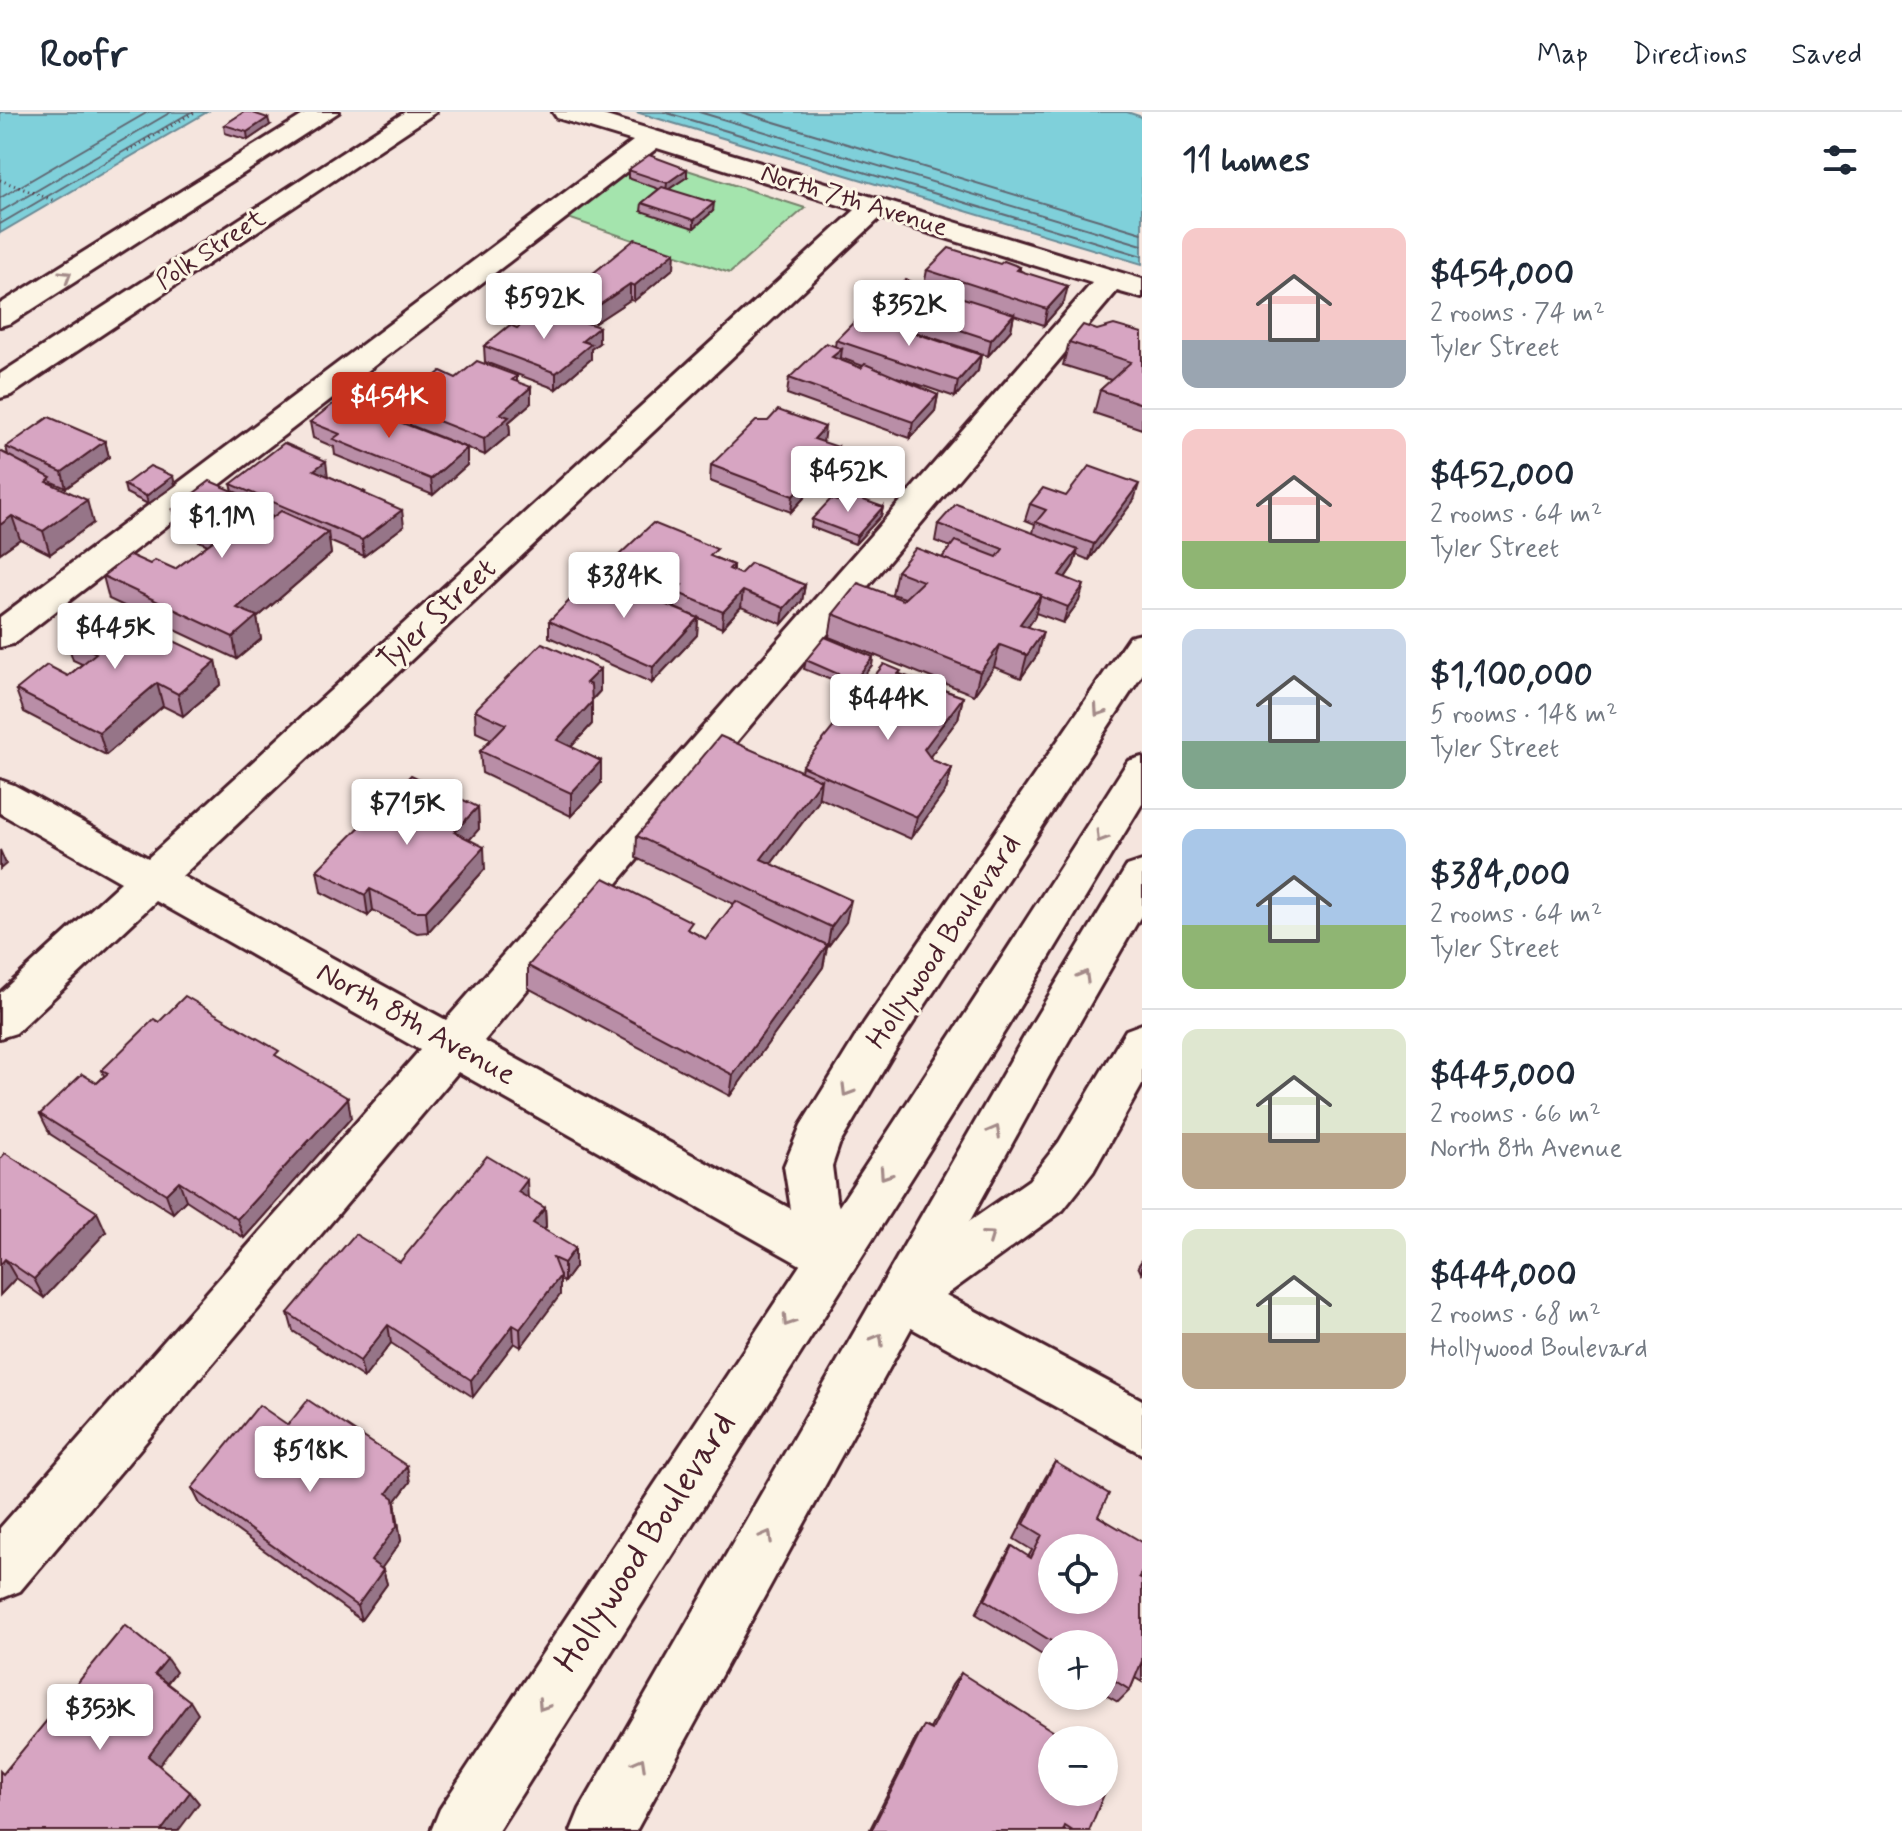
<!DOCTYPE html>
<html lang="en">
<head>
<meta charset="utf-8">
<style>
	:root { --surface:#fff; --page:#f2f2f3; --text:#1f2937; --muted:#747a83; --line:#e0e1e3; --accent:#c8321e }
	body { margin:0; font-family:Mynerve,sans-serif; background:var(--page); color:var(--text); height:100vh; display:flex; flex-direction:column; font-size:30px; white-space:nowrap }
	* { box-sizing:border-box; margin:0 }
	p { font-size:26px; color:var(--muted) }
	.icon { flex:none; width:44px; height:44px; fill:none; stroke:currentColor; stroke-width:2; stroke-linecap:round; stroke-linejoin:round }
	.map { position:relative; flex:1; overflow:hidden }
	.details { display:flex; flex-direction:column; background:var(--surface); width:760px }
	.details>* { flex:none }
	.fabs { position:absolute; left:1038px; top:1422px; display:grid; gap:16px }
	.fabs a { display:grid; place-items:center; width:80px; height:80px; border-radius:50%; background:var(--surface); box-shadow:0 4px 12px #0003; font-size:40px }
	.price { position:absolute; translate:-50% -68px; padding:0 18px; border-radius:8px; background:#fff; color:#222; font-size:26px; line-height:52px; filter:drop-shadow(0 2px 4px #0008) }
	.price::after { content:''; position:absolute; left:50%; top:48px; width:24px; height:18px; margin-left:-12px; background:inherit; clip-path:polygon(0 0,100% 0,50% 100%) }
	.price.current { background:var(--accent); color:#fff }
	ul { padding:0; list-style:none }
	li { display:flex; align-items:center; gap:24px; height:200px; padding:0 40px }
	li+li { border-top:2px solid var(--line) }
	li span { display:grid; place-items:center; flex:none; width:224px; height:160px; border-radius:16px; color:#555 }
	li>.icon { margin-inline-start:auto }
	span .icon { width:96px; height:96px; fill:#fffc; stroke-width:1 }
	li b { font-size:34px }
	h2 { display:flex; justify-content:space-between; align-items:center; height:96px; padding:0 40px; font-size:34px }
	header { display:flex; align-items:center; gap:48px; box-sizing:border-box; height:112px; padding:0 40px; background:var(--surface); border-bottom:2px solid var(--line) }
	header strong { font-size:38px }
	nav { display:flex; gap:44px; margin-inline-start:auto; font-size:28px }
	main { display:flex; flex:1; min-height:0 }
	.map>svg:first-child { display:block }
	.green { fill:#a4e4ad; stroke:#77826c; stroke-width:2 }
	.water { fill:#7fd0da; stroke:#6a8994; stroke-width:2 }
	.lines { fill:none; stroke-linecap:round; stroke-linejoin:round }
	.shore { stroke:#5f6671; stroke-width:2 }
	.minor-casing { stroke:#4a1f2b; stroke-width:6 }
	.major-casing { stroke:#4a1f2b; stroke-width:6 }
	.path { stroke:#4a1f2b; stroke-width:3; stroke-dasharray:1 4; stroke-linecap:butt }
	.minor { fill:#fcf5e5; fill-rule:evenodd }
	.major { fill:#fcf5e5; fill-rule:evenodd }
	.wall { fill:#b98ea7; stroke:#4a1f2b; stroke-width:2; fill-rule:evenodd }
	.shaded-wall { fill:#967488; stroke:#4a1f2b; stroke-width:2 }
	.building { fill:#d7a5c2; stroke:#4a1f2b; stroke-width:2; fill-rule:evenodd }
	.oneway { stroke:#a38a88 }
	.labels { text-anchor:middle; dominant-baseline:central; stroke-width:6; stroke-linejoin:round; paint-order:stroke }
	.far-street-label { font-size:26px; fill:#4a1f2b; stroke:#fcf5e5 }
	.street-label { font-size:30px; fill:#4a1f2b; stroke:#fcf5e5 }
	.near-street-label { font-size:36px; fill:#4a1f2b; stroke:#fcf5e5 }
</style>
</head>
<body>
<header>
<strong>Roofr</strong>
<nav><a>Map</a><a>Directions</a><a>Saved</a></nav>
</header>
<main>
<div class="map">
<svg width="1142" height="1719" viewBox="0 0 1142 1719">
	<rect width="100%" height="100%" fill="#f5e5de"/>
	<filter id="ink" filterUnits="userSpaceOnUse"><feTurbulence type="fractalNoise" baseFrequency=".0125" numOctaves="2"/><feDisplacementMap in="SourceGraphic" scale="16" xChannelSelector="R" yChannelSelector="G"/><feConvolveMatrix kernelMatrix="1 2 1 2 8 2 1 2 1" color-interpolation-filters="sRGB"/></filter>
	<g filter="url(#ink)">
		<path class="green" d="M647,45L805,96L730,161L565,105Z"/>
		<g class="water">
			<path d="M0,0H207L0,121Z"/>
			<path d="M636,0H1127L1142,5V152Z"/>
		</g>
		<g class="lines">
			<g class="shore">
				<path d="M664,0L1142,144"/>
				<path d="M699,0L1142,133"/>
				<path d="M741,0L1142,121"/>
				<path d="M0,86L148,0"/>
				<path d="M0,100L171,0"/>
				<path d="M0,112L191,0"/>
			</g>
			<defs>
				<g id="minor">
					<path d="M308,0H339L11,211L0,214V192Z"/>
					<path d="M405,0H436L11,283L0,286V262Z"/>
					<path d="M553,0H593L1142,167V186L1117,179L484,929L791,1097L784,1054L801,1013L864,911L1129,525L1142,522V563L896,937L839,1033L832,1054L836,1086L856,1144L849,1160L831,1166L813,1160L458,960L20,1479L0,1487V1416L420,938L156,789L16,921L0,926V881L121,770L0,701V668L14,673L148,746L855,98L657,36L13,532L0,535V505L633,29L557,6ZM880,106L1092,171L446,908L182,764Z"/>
					<path d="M1142,912V973L1093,1060L1063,1098L946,1183L1142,1288V1342L884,1201L877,1185L884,1169L1029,1068L1059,1030L1126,918Z"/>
				</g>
				<g id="major">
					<path d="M1142,645V692L1006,917L498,1719H431L440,1697C669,1348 904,1002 1128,649Z"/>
					<path d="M1142,749V802L1060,944L636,1719H571L580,1697L1028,918L1127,754Z"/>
				</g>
			</defs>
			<use href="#minor" class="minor-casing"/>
			<use href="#major" class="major-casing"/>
			<g class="path">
				<path d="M128,39L195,0"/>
				<path d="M0,68L55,89"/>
			</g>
			<use href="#minor" class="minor"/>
			<use href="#major" class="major"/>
		</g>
		<g class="wall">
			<path d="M224,13H270L248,28L225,21Z"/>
			<path d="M628,58L687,65L669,77L713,99L694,116L641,99L642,91L659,77L628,66Z"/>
			<path d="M1000,152L1020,155V158L1064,190L1044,213L1014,203L1011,218L988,244L879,208L881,192L924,173L927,158Z"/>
			<path d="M674,156L634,189L630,188L595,211L564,201V185Z"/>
			<path d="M1142,221V317L1094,301L1100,278L1111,268L1063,253L1069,230Z"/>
			<path d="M836,228L981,243L978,259L955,285L897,265L938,283L935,299L910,326L787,282L789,266L835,234ZM841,246L863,254L861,256L840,248Z"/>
			<path d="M599,231L591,237V247L556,277L485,250L484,234Z"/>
			<path d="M517,264V270L531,291L509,310L510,322L485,343L410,313L408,297L418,289L417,278L456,266Z"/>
			<path d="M366,301L467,336V353L433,383L335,343L334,335L313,326L310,310Z"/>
			<path d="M105,329L109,345L66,376L52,370L53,372L93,411L50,442L20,427L0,441V339L8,343L6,335Z"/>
			<path d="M823,330L836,351L791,400L710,369L711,353Z"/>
			<path d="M328,364L365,380V383L404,414L364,444L329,429L331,442L257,506L261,527L237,547L109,487L103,464L150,452L175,457L208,433L178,420L173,397L233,379L231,372ZM264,401L273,405L266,411Z"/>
			<path d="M124,373H175L148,392L126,381Z"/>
			<path d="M1066,384L1134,388L1089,448L1077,443L1073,454L1065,466L1079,489L1063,511L1036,501L1034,506L1028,515L1037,543L1021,566L994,555L974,583L829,525L833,502L903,488L905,486L892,482L897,459L942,446L951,435L935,429L938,412L1033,421L1035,412L1025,408L1030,392Z"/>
			<path d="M837,389L883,395L881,404L855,432L811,415L812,407Z"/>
			<path d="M616,446H716L733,453V459L740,462L805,473L802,489L782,512L741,495L722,516L675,496V487L616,462Z"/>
			<path d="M698,506L697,523L652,571L549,525V509Z"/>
			<path d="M66,526L216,549L221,572L183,604L163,594L106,643L24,600L16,578L68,564L82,552L73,548Z"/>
			<path d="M873,545L872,553L853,577L804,557L806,548Z"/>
			<path d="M600,557V579L592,588V612L571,635L601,649V671L571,704L482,661L480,639L491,627L476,620L475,598Z"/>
			<path d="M900,562L963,585L958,607L930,644L932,648L952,656L946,678L911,727L818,685V690L771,752L846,810L827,836L823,855L730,984L528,876V854L691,819L706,827L734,792L636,746L637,724L801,659L802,654Z"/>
			<path d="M478,695L479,717L469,728L485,757L428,820L417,821L373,798L368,804L321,780L317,758Z"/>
			<path d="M159,910L280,946L351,1006L244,1126L186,1088L173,1101L50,1022L40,1002L97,971L104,964L102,958Z"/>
			<path d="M0,1047L106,1120L44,1186L16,1166L0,1183Z"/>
			<path d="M528,1086L545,1096L546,1115L544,1118L575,1155L564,1170L560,1168V1183L521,1235L514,1231L473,1285L391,1231L364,1266L293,1219L288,1201L400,1150Z"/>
			<path d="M1142,1148V1163L1138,1154Z"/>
			<path d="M288,1313L410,1370L395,1390L401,1429L381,1456L383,1458L387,1472L361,1508L200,1392L192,1376Z"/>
			<path d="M1055,1350L1098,1404L1139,1465L1142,1467V1570L1135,1566L1130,1578L1118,1590L1104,1582V1532H1052V1549L976,1502L1003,1449L1012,1434L1028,1445L1032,1438L1014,1427L1045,1366Z"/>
			<path d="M961,1561L1089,1719H869L916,1626L924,1614L930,1617L952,1573Z"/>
		</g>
		<g class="shaded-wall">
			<path d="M268,6L270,13L248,28L247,20Z"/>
			<path d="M687,57V65L666,79L667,71Z"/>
			<path d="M714,91L713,99L694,116V108Z"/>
			<path d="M675,140L674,156L634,189V174Z"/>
			<path d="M630,172V188L595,211V196Z"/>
			<path d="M1068,174L1064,190L1044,213L1047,197Z"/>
			<path d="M1014,202L1011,218L988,244L991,228Z"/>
			<path d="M599,215V231L591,237V247L556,277V261L582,229Z"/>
			<path d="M842,237L840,253L832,245Z"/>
			<path d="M981,243L978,259L955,285L958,269Z"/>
			<path d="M531,275V291L509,310L510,322L485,343L484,327L500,302Z"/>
			<path d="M938,283L935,299L910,326L913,310Z"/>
			<path d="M825,315L823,331L814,327Z"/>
			<path d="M105,329L109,345L66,376L62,360Z"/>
			<path d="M838,335L836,351L791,400L793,384Z"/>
			<path d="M467,336V353L433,383L431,367Z"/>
			<path d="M326,349L328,365L314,358Z"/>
			<path d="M173,364L175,373L148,392L146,384Z"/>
			<path d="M1139,372L1134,388L1089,448L1094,432Z"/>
			<path d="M87,388L93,411L50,442L43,419Z"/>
			<path d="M263,392L267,415L245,406Z"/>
			<path d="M883,395L881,404L855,432L857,424Z"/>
			<path d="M402,398L404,414L364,444L362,428Z"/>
			<path d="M12,404L20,427L0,441V413Z"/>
			<path d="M328,420L331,442L257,506L261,527L237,547L233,525L237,496Z"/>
			<path d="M1078,438L1073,454L1055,480L1059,463Z"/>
			<path d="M805,473L802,489L782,512L784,496Z"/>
			<path d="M1084,473L1079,489L1063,511L1068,495Z"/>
			<path d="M743,479L741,495L722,516L723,500Z"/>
			<path d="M1041,483L1034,506L1014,534L1020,512Z"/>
			<path d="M698,506L697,523L652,571L653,555Z"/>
			<path d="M1043,520L1037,543L1021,566L1027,543Z"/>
			<path d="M1000,533L994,555L974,583L980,560Z"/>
			<path d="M873,545L872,553L853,577L854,569Z"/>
			<path d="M216,549L221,572L183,604L178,582Z"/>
			<path d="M600,557V579L586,594V571Z"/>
			<path d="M157,571L163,594L106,643L99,620Z"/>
			<path d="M963,585L958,607L919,659L924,637Z"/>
			<path d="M592,590V612L557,650V628Z"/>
			<path d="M601,649V671L571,704V681Z"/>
			<path d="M952,656L946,678L911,727L917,705Z"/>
			<path d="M821,668L818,690L758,769L761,747Z"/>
			<path d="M478,695L479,717L456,743L454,720Z"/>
			<path d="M484,735L485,757L428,820L426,799Z"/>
			<path d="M0,738L6,752L0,757Z"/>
			<path d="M370,777L373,798L368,804L365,783Z"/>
			<path d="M851,788L846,810L827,836L831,815Z"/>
			<path d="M827,833L823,855L730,984L733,963Z"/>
			<path d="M348,986L351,1006L244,1126L237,1107Z"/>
			<path d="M527,1068L528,1088L518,1080Z"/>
			<path d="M179,1069L186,1088L173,1101L166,1082Z"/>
			<path d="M545,1096L546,1115L534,1130L533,1111Z"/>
			<path d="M97,1100L106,1120L44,1186L34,1167Z"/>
			<path d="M575,1136V1155L564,1170V1151Z"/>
			<path d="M5,1147L16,1166L0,1183V1153Z"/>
			<path d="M560,1164V1183L521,1235L520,1217Z"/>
			<path d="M388,1213L391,1231L364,1266L360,1249Z"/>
			<path d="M513,1213L514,1231L473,1285L471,1268Z"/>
			<path d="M407,1354L410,1370L395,1390L401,1429L376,1464L371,1449L387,1381Z"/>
			<path d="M383,1458L387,1472L361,1508L357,1494Z"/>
			<path d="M167,1547L176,1560L164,1575L155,1562Z"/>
			<path d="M190,1589L198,1602L158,1655L148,1644Z"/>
			<path d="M190,1680L199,1691L178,1719H161Z"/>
		</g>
		<g class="building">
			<path d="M244,0H250L268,6L247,20L224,13Z"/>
			<path d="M649,43L687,57L667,71L628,58Z"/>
			<path d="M662,75L714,91L694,108L642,91Z"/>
			<path d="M635,127L675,140L634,174L630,172L595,196L564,185Z"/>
			<path d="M949,136L1000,152L1004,149L1020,155L1017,158L1068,174L1047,197L927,158Z"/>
			<path d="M906,168L1014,202L991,228L881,192Z"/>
			<path d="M539,199L568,209L572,206L599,215L582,229L591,232L556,261L484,234L510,213L517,216Z"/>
			<path d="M861,203L981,243L958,269L836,228Z"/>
			<path d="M1083,213L1097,218L1114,213L1142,221V292L1100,278L1131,250L1069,230Z"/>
			<path d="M826,231L842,237L832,245L861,256L865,252L938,283L913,310L789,266Z"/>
			<path d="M477,249L517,264L512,268L531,275L500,302L509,305L484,327L408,297L426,283L417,278L441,259L456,266Z"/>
			<path d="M337,289L366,301L369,298L467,336L431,367L333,327L340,322L310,310Z"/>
			<path d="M778,298L825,315L814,327L838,335L793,384L711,353L756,309H768Z"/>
			<path d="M49,305L105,329L62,360L6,335Z"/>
			<path d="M284,331L326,349L314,358L365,380L363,381L402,398L362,428L231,372Z"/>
			<path d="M0,339L51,366L47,370L87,388L43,419L12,404L0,413Z"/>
			<path d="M150,354L173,364L146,384L124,373Z"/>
			<path d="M1089,354L1139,372L1094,432L1036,410L1046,398L1030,392L1043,376L1066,384Z"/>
			<path d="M210,369L263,392L245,406L262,413L281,399L328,420L237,496L257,504L233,525L103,464L130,443L150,452L155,448L175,457L225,420L173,397Z"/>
			<path d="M844,381L883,395L857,424L812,407L831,387L837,389Z"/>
			<path d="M956,392L1078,438L1059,463L1084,473L1068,495L1040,484L1041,483L942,446L955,429L997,445L1003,437L938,412Z"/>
			<path d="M653,411L717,437L710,444L733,453L729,457L740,462L751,451L805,473L784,496L743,479L723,500L676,480L682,473L616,446Z"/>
			<path d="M916,436L1041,483L1020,512L1043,520L1027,543L1000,533L980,560L833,502L858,471L903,488L923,469L897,459Z"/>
			<path d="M595,463L698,506L653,555L549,509Z"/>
			<path d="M104,496L216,549L178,582L157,571L99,620L16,578L47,553L68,564L96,541L66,526Z"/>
			<path d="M825,525L873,545L854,569L806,548Z"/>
			<path d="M542,531L600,557L586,571L591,573L592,590L557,628L601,649L571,681L480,639L506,612L475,598Z"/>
			<path d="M884,552L901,559L898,562L963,585L924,637L932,648L952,656L917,705L802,654Z"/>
			<path d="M720,624L821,668L761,747L851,788L831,815L637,724Z"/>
			<path d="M411,663L478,695L454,720L484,735L426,799H415L370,777L365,783L317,758Z"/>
			<path d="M604,766L692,810L687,817L706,827L736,789L827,833L733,963L528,854Z"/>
			<path d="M185,884L279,939L275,943L348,986L237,1107L179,1069L166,1082L40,1002L82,962L97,971L108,961L102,958L154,907L159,910Z"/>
			<path d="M5,1041L97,1100L34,1167L5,1147L0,1153V1047Z"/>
			<path d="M487,1044L527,1068L518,1080L545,1096L533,1111L575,1136L564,1151L553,1146L560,1164L520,1217L513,1213L471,1268L388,1213L360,1249L288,1201L355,1122L400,1150Z"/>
			<path d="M308,1288L407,1354L387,1381L394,1386L397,1414L371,1449L383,1458L357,1494L192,1376L259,1293L288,1313Z"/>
			<path d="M1055,1350L1109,1382L1098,1404L1142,1430V1459L1139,1465L1142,1467V1549L1130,1578L1104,1562V1532H1056L985,1488L1012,1434L1031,1446L1042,1423L1024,1412ZM1052,1436H1104V1488H1052Z"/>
			<path d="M125,1513L167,1547L155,1562L190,1589L148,1644L190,1680L161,1719H0V1659L3,1662Z"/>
			<path d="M961,1561L1067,1628H1052V1680H1104V1652L1114,1658L1089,1719H1073L1065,1714L1063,1719H871L924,1614L932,1618Z"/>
		</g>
		<defs><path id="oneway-chevron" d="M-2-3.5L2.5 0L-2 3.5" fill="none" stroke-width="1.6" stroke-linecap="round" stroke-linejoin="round" transform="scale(2)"/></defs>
		<g class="oneway">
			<use href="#oneway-chevron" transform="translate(66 164) rotate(-32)"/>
			<use href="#oneway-chevron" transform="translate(1099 599) rotate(124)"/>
			<use href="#oneway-chevron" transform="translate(1101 725) rotate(122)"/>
			<use href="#oneway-chevron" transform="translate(1084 864) rotate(-60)"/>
			<use href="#oneway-chevron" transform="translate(847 979) rotate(121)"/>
			<use href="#oneway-chevron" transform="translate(995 1019) rotate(-61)"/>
			<use href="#oneway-chevron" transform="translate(885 1062) rotate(124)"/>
			<use href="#oneway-chevron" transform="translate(989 1124) rotate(-35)"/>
			<use href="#oneway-chevron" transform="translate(788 1209) rotate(123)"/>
			<use href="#oneway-chevron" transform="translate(878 1227) rotate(-60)"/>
			<use href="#oneway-chevron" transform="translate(767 1424) rotate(-61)"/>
			<use href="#oneway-chevron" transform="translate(543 1593) rotate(123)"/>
			<use href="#oneway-chevron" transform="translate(640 1651) rotate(-61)"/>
		</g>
	</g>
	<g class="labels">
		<g class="far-street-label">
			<text transform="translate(854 89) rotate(17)">North 7th Avenue</text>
			<text transform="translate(211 138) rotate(-33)">Polk Street</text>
		</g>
		<g class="street-label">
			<text transform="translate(437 503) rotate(-43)">Tyler Street</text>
			<text transform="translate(944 830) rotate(-56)">Hollywood Boulevard</text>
			<text transform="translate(416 912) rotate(29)">North 8th Avenue</text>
		</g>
		<g class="near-street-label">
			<text transform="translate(646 1431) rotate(-57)">Hollywood Boulevard</text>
		</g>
	</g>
</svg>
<div class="fabs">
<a><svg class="icon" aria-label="locate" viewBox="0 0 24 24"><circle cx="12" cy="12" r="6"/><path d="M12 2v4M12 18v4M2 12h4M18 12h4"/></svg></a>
<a>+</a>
<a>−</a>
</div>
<b class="price" style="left:544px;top:229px">$592K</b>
<b class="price" style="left:909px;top:236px">$352K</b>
<b class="price current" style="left:389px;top:328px">$454K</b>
<b class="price" style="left:848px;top:402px">$452K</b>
<b class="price" style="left:222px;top:448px">$1.1M</b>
<b class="price" style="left:624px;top:508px">$384K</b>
<b class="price" style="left:115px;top:559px">$445K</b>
<b class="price" style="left:888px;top:630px">$444K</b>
<b class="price" style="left:407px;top:735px">$715K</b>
<b class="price" style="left:310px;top:1382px">$518K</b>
<b class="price" style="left:100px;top:1640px">$353K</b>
</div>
<section class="details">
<h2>11 homes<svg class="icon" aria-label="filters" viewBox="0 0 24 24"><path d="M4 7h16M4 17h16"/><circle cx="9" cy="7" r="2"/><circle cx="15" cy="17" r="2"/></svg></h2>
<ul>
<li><span style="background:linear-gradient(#f6c9c9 70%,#9aa5b1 0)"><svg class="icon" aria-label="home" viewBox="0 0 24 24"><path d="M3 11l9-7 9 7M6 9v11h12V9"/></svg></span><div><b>$454,000</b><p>2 rooms · 74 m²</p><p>Tyler Street</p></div></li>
<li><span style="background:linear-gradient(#f6c9c9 70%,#8fb573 0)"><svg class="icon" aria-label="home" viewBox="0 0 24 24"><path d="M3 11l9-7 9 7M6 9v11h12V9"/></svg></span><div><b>$452,000</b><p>2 rooms · 64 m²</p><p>Tyler Street</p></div></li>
<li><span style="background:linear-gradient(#c9d6e8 70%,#7fa58c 0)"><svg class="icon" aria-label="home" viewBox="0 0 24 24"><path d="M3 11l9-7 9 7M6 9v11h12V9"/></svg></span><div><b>$1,100,000</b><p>5 rooms · 148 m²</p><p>Tyler Street</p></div></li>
<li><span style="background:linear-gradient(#a9c7e8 60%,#8fb573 0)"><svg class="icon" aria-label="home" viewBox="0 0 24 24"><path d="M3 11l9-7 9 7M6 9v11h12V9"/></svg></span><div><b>$384,000</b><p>2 rooms · 64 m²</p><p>Tyler Street</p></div></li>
<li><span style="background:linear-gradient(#dfe7d0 65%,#b9a48a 0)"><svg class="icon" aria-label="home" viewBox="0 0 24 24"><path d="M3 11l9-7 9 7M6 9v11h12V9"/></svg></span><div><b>$445,000</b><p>2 rooms · 66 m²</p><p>North 8th Avenue</p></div></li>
<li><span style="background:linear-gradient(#dfe7d0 65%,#b9a48a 0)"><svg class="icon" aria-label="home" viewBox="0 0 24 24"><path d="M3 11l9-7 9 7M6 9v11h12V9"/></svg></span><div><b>$444,000</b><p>2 rooms · 68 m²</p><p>Hollywood Boulevard</p></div></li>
</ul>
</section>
</main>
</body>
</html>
